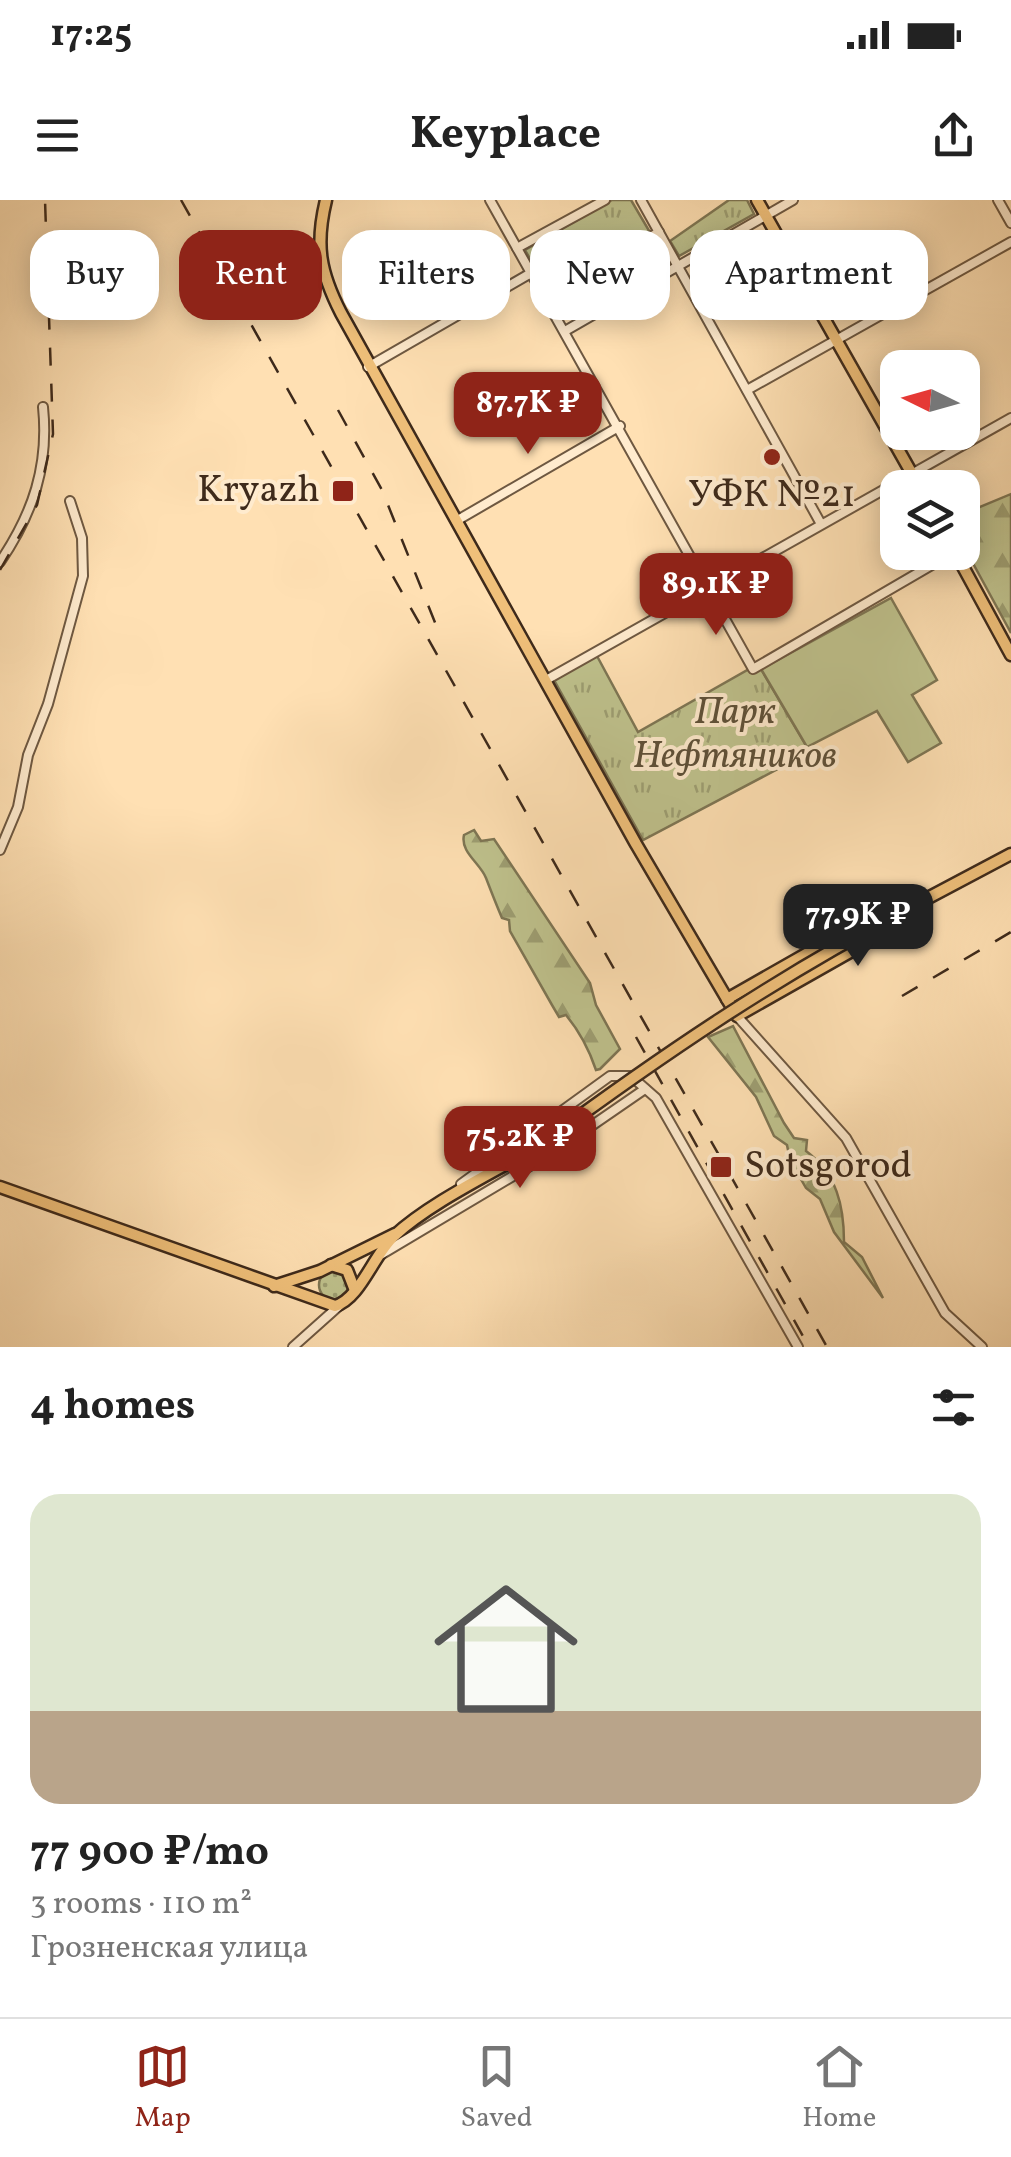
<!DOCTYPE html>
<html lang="en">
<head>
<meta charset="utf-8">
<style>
	:root { --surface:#fff; --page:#f2f2f2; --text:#222; --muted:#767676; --line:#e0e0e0; --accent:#8f2418 }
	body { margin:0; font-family:Vollkorn,serif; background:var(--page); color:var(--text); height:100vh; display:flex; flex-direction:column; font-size:38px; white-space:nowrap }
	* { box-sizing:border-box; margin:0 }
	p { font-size:32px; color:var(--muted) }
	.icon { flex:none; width:55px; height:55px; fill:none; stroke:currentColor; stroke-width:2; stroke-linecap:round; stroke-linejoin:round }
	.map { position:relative; height:1147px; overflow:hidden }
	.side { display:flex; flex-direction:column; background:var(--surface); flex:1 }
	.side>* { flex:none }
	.guide { position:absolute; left:30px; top:30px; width:952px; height:90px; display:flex; gap:20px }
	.needle { width:65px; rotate:275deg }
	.tools { position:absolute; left:880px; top:150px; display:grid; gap:20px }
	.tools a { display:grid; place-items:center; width:100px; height:100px; border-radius:20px; background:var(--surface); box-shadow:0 5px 25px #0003; font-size:50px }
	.price { position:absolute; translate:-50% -85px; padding:0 22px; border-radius:20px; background:var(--accent); color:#fff; font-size:32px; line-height:65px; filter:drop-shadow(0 2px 5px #0008) }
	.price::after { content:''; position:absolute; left:50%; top:60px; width:30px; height:22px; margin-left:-15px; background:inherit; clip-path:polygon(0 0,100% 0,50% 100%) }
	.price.active { background:#222; color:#fff }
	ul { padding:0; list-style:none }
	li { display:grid; align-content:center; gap:20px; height:530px; padding:0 30px }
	li span { display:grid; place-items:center; height:310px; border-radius:30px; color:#555 }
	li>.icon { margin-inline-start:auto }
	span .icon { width:180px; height:180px; fill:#fffc; stroke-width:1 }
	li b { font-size:42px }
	h2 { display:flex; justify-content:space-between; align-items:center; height:120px; padding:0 30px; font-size:42px }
	.pill { padding:0 35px; border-radius:30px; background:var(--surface); box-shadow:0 5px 25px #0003; font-size:35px; line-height:90px }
	.pill.active { background:var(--accent); color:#fff }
	.status { display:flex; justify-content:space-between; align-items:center; height:70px; padding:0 50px; background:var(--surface); direction:ltr }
	.status svg { height:28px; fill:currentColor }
	header { display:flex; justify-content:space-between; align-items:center; height:130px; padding:0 30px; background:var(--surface); font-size:45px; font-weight:700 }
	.tabs { display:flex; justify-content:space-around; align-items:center; height:140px; border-top:2px solid var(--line); background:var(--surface); font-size:28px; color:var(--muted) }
	.tabs a { display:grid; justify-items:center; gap:5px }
	.tabs .active { color:var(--accent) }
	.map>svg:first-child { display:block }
	.grass { fill:url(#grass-dots); stroke:#7e7654; stroke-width:2.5 }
	.forest { fill:url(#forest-firs); stroke:#7e7654; stroke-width:2.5 }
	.park { fill:url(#park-tufts); stroke:#7e7654; stroke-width:2.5 }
	.pitch { fill:#bfc28d; stroke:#7e7654; stroke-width:2.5 }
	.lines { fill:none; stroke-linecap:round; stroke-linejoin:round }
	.minor-casing { stroke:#6e5841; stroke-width:12 }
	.major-casing { stroke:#3e2a1b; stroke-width:15 }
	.minor { stroke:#ffebce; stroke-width:8 }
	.major { stroke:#f0c07a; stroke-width:10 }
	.rail { stroke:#3e2a1b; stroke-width:2.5; stroke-dasharray:18 18; stroke-linecap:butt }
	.major-bridge-casing { stroke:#3e2a1b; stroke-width:15; stroke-linecap:butt }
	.major-bridge { stroke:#f0c07a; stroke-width:10 }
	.poi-dot { fill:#8f2418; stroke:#ffebce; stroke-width:4 }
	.labels { text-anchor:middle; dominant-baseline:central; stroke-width:8; stroke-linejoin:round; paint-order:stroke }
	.poi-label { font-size:38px; fill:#3e2a1b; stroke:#ffebce; text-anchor:end }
	.park-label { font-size:38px; font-style:italic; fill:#5e5038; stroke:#ffebce }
</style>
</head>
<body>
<div class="status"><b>17:25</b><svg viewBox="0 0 49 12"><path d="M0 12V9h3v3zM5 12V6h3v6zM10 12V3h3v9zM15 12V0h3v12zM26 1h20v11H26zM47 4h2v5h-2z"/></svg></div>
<header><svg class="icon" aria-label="menu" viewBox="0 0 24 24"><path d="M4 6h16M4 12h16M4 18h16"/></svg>Keyplace<svg class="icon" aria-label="share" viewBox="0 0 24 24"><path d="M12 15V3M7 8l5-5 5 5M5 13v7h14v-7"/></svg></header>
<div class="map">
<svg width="1011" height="1147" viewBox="0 0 1011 1147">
	<defs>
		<pattern id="grass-dots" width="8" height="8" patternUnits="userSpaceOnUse" patternTransform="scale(2.5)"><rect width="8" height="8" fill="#bfc28d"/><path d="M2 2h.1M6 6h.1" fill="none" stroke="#9d9e72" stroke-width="1.8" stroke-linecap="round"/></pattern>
		<pattern id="forest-firs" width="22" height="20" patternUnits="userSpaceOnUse" patternTransform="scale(2.5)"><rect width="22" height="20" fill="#bfc28d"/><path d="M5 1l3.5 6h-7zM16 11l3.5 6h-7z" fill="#9d9e72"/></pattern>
		<pattern id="park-tufts" width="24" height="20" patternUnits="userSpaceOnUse" patternTransform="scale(2.5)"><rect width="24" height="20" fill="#bfc28d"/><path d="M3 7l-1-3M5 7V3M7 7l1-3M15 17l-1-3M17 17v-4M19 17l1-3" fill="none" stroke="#9d9e72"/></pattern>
	</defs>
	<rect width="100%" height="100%" fill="#ffe0b3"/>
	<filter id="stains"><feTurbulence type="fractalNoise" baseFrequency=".002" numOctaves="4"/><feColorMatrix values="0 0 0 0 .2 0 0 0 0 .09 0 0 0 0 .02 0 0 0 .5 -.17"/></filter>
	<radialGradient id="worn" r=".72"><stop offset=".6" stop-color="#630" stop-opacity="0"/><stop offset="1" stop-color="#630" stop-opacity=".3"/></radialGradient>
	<circle class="grass" cx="334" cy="1085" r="15"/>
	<g class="forest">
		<path d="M1011,294V433L963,345V314Z"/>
		<path d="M474,630L481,641L494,639L590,783L596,805L620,849L600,869L596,870C589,849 580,832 566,815L559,817L552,805L510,731L509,720L502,718C496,704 491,691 486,678C480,663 460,652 464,635Z"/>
		<path d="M733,826L784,923L794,938L807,940L806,951C837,974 844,1006 844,1042L862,1057L883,1098L834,1032L820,999L806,988L790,960L787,945L774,936L756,897L708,837Z"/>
	</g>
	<g class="park">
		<path d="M612,0H631L651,34L549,92L525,50Z"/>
		<path d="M729,0H747L754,14L679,56L670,41Z"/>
		<path d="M597,456L638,532L758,464L810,552L643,640L554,480Z"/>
	</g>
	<path class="pitch" d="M891,398L937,480L912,495L941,543L908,562L877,511L807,547L761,469Z"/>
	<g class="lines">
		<defs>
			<g id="minor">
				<path d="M490,0L753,469L954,352"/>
				<path d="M641,0L821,324"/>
				<path d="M998,0L1011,23"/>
				<path d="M517,48L605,0"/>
				<path d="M546,99L659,32"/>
				<path d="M565,131L793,0"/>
				<path d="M368,167L531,73"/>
				<path d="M747,190L1011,42"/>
				<path d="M456,321L620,226"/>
				<path d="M0,362C33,313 49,266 43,207"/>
				<path d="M546,480L1011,218"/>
				<path d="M0,650L18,607L28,555L48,504L83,376L82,338L70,301"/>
				<path d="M737,816L846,938L945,1113L982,1147"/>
				<path d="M461,984L610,876H631L656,898L798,1147"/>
				<path d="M382,1054L555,951L645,889"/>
				<path d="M293,1147L340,1105"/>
			</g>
			<g id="major">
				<path d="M326,0C315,45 320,72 341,113L636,644L737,816L903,722L909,708"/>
				<path d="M757,0L920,288"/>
				<path d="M955,352L1011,455"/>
				<path d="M909,708L1011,654"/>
				<path d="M727,799L894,704L909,708"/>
				<path d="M0,987L335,1106C360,1099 374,1054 394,1036C432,1001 495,972 540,945"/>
				<path d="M331,1065L347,1070L354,1088"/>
				<path d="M274,1086L320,1071L395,1034"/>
			</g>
		</defs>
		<use href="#minor" class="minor-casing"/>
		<use href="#major" class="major-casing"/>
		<use href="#minor" class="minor"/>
		<use href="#major" class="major"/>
		<g class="rail">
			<path d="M181,0L827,1147"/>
			<path d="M338,210L382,290L440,435"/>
			<path d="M0,370L37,305L53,234L45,0"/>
			<path d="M902,796L1011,732"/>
			<path d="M636,837L809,1147"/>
		</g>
		<defs>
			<path id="major-bridge" d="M540,945C662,855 775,778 909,708"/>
		</defs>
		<use href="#major-bridge" class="major-bridge-casing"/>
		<use href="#major-bridge" class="major-bridge"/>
	</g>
	<g class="poi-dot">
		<circle cx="772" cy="257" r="10"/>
		<rect x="331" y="279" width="24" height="24" rx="5"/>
		<rect x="709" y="955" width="24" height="24" rx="5"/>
	</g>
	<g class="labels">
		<g class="poi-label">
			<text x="320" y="291">Kryazh</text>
			<text x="772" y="296" text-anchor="middle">УФК №21</text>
			<text x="744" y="967" text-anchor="start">Sotsgorod</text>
		</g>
		<g class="park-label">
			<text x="735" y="513">Парк<tspan x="735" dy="44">Нефтяников</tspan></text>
		</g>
	</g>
	<rect width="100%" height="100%" filter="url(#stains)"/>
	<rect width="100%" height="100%" fill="url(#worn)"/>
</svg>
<div class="tools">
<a><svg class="needle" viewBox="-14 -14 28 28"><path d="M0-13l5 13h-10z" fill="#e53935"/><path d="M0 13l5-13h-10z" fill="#767676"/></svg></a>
<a><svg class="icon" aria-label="layers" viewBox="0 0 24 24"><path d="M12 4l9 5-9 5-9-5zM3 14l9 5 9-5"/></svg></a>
</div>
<b class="price" style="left:528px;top:257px">87.7K ₽</b>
<b class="price" style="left:716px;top:438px">89.1K ₽</b>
<b class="price active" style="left:858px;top:769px">77.9K ₽</b>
<b class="price" style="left:520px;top:991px">75.2K ₽</b>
<div class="guide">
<a class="pill">Buy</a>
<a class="pill active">Rent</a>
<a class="pill">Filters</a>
<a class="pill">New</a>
<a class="pill">Apartment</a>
</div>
</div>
<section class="side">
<h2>4 homes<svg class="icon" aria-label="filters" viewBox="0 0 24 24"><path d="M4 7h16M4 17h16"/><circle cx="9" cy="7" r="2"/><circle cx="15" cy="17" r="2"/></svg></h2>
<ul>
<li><span style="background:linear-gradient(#dfe7d0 70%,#b9a48a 0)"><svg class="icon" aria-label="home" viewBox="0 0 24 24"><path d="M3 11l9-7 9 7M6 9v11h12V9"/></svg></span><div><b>77 900 ₽/mo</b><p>3 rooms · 110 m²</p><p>Грозненская улица</p></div></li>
</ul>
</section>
<nav class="tabs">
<a class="active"><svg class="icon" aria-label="map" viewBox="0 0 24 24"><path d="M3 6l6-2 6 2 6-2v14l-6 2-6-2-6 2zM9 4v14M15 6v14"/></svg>Map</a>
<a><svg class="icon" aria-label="saved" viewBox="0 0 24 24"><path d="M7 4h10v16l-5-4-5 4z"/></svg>Saved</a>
<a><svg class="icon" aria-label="home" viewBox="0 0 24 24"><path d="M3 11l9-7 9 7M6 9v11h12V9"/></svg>Home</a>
</nav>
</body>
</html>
